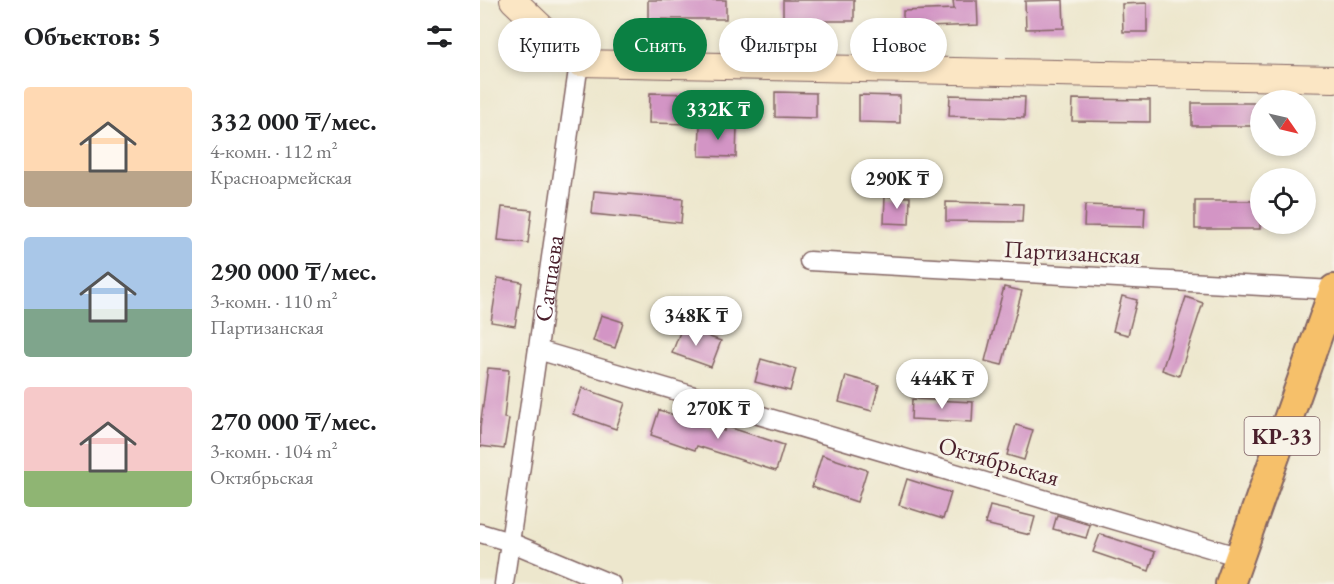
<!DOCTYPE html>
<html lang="ru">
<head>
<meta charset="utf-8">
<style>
	:root { --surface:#fff; --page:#f6f6f6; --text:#202124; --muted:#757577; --accent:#0b8043 }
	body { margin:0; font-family:"EB Garamond",serif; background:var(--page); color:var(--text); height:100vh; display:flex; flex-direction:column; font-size:22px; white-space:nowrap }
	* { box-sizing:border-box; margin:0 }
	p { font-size:20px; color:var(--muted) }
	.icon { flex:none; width:33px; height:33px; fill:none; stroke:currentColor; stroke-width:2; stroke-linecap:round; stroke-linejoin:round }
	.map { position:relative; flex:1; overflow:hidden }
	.details { display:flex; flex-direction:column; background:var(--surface); width:480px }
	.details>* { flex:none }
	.hud { position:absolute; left:18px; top:18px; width:570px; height:54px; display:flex; gap:12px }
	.needle { width:39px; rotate:124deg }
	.tools { position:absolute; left:770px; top:90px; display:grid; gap:12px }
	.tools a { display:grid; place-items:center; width:66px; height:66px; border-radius:50%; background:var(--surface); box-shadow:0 3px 9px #0003; font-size:30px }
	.price { position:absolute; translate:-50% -51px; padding:0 14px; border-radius:21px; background:#fff; color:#222; font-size:20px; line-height:39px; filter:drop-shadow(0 2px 3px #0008) }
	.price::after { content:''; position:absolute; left:50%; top:36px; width:18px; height:14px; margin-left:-9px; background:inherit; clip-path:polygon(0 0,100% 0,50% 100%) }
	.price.selected { background:var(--accent); color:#fff }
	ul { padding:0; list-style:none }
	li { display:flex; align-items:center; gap:18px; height:150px; padding:0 24px }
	li span { display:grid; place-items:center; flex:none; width:168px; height:120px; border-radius:6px; color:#555 }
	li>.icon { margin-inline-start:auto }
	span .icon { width:72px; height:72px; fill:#fffc; stroke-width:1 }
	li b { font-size:26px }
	h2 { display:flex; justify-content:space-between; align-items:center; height:72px; padding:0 24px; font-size:26px }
	.chip { padding:0 21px; border-radius:27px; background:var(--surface); box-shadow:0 3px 9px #0003; font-size:21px; line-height:54px }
	.chip.selected { background:var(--accent); color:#fff }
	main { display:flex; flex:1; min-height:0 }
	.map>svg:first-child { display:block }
	.building { fill:#d395c5 }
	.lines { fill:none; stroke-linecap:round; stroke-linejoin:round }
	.street-casing { stroke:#836564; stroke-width:21 }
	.secondary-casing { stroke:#836564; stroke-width:28 }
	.primary-casing { stroke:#836564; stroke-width:32 }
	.street { stroke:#fff; stroke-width:18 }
	.secondary { stroke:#fbe6c4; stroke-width:26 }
	.primary { stroke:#f6c06b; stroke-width:28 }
	.labels { text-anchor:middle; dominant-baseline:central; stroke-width:6; stroke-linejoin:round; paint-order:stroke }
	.shield { fill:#f7f3e8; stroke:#7e5f64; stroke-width:1.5 }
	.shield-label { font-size:22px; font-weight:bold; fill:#4a1f2b }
	.street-label { font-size:24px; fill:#4a1f2b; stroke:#f7f3e8 }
</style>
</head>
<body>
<main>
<section class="details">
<h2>Объектов: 5<svg class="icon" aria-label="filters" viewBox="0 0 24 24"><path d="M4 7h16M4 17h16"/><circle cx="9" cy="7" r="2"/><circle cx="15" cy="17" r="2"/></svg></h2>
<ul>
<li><span style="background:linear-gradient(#ffd9b3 70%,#b9a48a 0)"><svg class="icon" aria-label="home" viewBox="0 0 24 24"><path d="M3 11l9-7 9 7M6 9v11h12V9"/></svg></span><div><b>332 000 ₸/мес.</b><p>4-комн. · 112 m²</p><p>Красноармейская</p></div></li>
<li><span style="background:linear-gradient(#a9c7e8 60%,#7fa58c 0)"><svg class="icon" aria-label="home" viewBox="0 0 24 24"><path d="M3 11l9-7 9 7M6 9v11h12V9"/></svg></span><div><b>290 000 ₸/мес.</b><p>3-комн. · 110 m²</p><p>Партизанская</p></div></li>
<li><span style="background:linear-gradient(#f6c9c9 70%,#8fb573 0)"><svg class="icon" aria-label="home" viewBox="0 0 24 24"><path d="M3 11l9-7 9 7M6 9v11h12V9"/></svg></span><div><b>270 000 ₸/мес.</b><p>3-комн. · 104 m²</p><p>Октябрьская</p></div></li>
</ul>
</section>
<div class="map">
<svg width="854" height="584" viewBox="0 0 854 584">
	<rect width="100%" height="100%" fill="#f7f3e8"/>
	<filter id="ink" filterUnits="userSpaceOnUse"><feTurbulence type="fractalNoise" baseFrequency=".0167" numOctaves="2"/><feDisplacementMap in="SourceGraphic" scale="12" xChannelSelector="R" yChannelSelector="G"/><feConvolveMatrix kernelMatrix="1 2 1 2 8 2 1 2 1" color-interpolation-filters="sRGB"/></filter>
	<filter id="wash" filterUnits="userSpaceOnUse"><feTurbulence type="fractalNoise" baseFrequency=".008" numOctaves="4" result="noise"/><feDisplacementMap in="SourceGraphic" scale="24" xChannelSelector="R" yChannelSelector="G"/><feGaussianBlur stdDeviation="1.35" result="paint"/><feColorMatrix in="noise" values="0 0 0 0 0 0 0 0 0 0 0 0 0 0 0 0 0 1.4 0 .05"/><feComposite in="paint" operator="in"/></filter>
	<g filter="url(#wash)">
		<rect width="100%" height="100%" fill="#ede7cd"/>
		<g id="blocks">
			<g class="building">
				<rect x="168" y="0" width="78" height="19"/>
				<rect x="303" y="0" width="71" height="21"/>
				<path d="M473,0H497L498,25L423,28V11L474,9Z"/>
				<path d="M583,0L584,28L546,29L545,1Z"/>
				<path d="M667,3V32H643L642,4Z"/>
				<path d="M295,92L336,93V118L295,117Z"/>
				<path d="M170,93L215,94L214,124L169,123Z"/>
				<path d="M379,95L420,96V123L379,122Z"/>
				<path d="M470,95L545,97L544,118L469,116Z"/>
				<path d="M593,99L670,100V122L592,121Z"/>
				<rect x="712" y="103" width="68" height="23"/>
				<path d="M220,125L257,126L256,157L219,156Z"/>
				<path d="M114,191L203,199L201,223L112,214Z"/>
				<path d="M405,196L430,197L429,224L404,223Z"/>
				<rect x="715" y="201" width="65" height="28"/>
				<path d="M466,202L543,204L542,222L466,221Z"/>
				<path d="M605,205L665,207L664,227L604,226Z"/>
				<path d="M22,207L52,210L48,243L18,240Z"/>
				<path d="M18,278L42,282L35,326L11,322Z"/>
				<path d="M524,287L542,291L522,365L505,361Z"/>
				<path d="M642,296L657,300L648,335L633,331Z"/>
				<path d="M706,297L723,303L699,376L682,370Z"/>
				<path d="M121,315L143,322L135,348L113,341Z"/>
				<path d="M202,327L241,341L231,367L192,353Z"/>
				<path d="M281,359L316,369L310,391L275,382Z"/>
				<path d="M8,368L29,370L24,418L29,419L24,449L0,446V428Z"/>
				<path d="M366,376L399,385L392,411L359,402Z"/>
				<path d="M102,388L145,403L136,429L93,414Z"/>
				<path d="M432,399L493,402L492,422L431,419Z"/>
				<path d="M179,410L244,431L245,426L304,445L296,471L217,446L215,450L171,435Z"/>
				<path d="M536,425L553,430L544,460L527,455Z"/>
				<path d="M342,455L387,470L377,502L332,487Z"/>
				<path d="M427,479L471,493L463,519L419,505Z"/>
				<path d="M510,506L555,517L550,535L505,524Z"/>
				<path d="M577,515L610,525L606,538L573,529Z"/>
				<path d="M620,534L675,552L669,571L613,552Z"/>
			</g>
		</g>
	</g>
	<g filter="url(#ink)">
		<use href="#blocks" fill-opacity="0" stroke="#836564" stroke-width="1.5"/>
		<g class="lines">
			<defs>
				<g id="street">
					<path d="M329,261L853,290"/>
					<path d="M58,350L760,557"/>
					<path d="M0,533L30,542L131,584"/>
					<path id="s1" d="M24,584L99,63"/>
				</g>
				<path id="secondary" d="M33,0L99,63L854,79"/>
				<path id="primary" d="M750,584L854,289"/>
			</defs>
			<use href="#street" class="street-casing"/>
			<use href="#secondary" class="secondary-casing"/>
			<use href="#primary" class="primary-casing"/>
			<use href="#street" class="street"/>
			<use href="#secondary" class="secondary"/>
			<use href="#primary" class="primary"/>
		</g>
	</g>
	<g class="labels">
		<rect class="shield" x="764.5" y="417" width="75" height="38" rx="4.5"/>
		<g class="shield-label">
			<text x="802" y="436">KP-33</text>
		</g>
		<g class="street-label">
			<text transform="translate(592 252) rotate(3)">Партизанская</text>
			<text stroke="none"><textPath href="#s1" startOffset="309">Сатпаева</textPath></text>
			<text transform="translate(519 461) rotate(16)">Октябрьская</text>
		</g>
	</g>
</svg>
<div class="tools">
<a><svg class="needle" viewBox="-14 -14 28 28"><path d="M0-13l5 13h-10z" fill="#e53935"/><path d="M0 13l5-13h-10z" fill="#757577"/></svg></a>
<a><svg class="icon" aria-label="locate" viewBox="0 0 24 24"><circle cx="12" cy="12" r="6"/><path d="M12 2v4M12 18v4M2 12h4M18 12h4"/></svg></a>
</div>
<b class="price selected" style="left:238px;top:141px">332K ₸</b>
<b class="price" style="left:417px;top:210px">290K ₸</b>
<b class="price" style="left:216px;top:347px">348K ₸</b>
<b class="price" style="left:462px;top:410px">444K ₸</b>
<b class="price" style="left:238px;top:440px">270K ₸</b>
<div class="hud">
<a class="chip">Купить</a>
<a class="chip selected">Снять</a>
<a class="chip">Фильтры</a>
<a class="chip">Новое</a>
</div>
</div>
</main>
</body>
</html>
